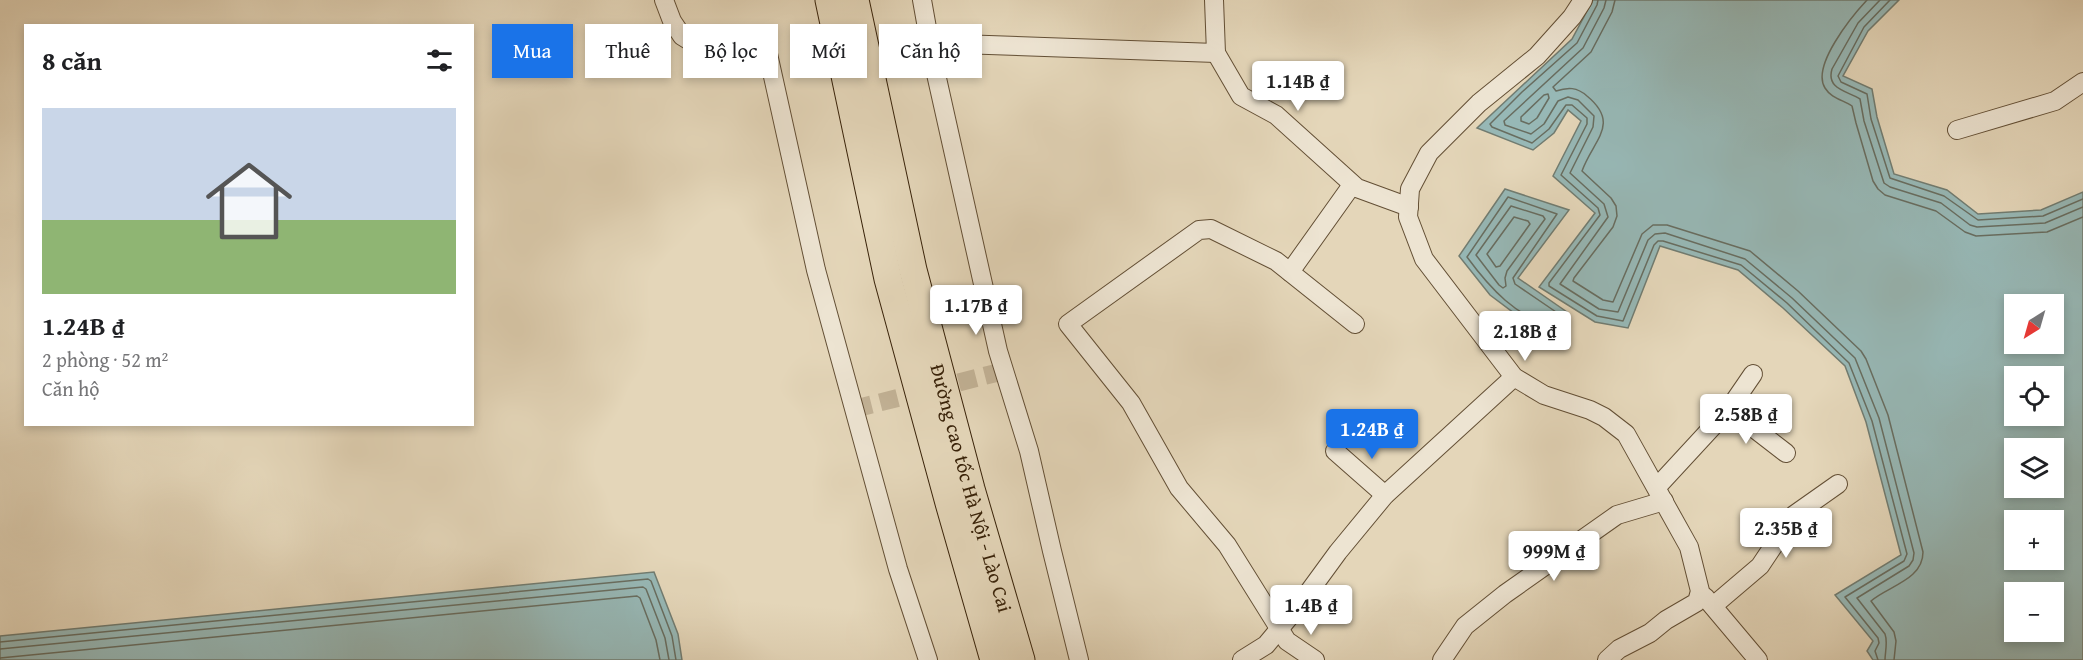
<!DOCTYPE html>
<html lang="vi">
<head>
<meta charset="utf-8">
<style>
	:root { --surface:#fff; --page:#f6f6f6; --text:#202124; --muted:#757577; --accent:#1a73e8 }
	body { margin:0; font-family:"Gentium Book Plus",serif; background:var(--page); color:var(--text); height:100vh; display:flex; flex-direction:column; font-size:22px; white-space:nowrap }
	* { box-sizing:border-box; margin:0 }
	p { font-size:20px; color:var(--muted) }
	.icon { flex:none; width:33px; height:33px; fill:none; stroke:currentColor; stroke-width:2; stroke-linecap:round; stroke-linejoin:round }
	.map { position:relative; flex:1; overflow:hidden }
	.sheet { position:absolute; left:24px; top:24px; width:450px; height:402px; display:flex; flex-direction:column; background:var(--surface); border-radius:0px; box-shadow:0 3px 9px #0003 }
	.sheet>* { flex:none }
	.top-card { position:absolute; left:492px; top:24px; width:570px; height:54px; display:flex; gap:12px }
	.needle { width:39px; rotate:217deg }
	.buttons { position:absolute; left:2004px; top:294px; display:grid; gap:12px }
	.buttons a { display:grid; place-items:center; width:60px; height:60px; border-radius:0px; background:var(--surface); box-shadow:0 3px 9px #0003; font-size:30px }
	.price { position:absolute; translate:-50% -51px; padding:0 14px; border-radius:6px; background:#fff; color:#222; font-size:20px; line-height:39px; filter:drop-shadow(0 2px 3px #0008) }
	.price::after { content:''; position:absolute; left:50%; top:36px; width:18px; height:14px; margin-left:-9px; background:inherit; clip-path:polygon(0 0,100% 0,50% 100%) }
	.price.selected { background:var(--accent); color:#fff }
	ul { padding:0; list-style:none }
	li { display:grid; align-content:center; gap:12px; height:318px; padding:0 18px }
	li span { display:grid; place-items:center; height:186px; border-radius:0px; color:#555 }
	li>.icon { margin-inline-start:auto }
	span .icon { width:108px; height:108px; fill:#fffc; stroke-width:1 }
	li b { font-size:26px }
	h2 { display:flex; justify-content:space-between; align-items:center; height:72px; padding:0 18px; font-size:26px }
	.pill { padding:0 21px; border-radius:0px; background:var(--surface); box-shadow:0 3px 9px #0003; font-size:21px; line-height:54px }
	.pill.selected { background:var(--accent); color:#fff }
	.map>svg:first-child { display:block }
	.water { fill:#97b8b6; stroke:#717c71; stroke-width:1.5; fill-rule:evenodd }
	.lines { fill:none; stroke-linecap:round; stroke-linejoin:round }
	.shore { stroke:#686d60; stroke-width:1.5 }
	.minor-tunnel { stroke:#c2b296; stroke-width:18; stroke-dasharray:18 9; stroke-linecap:butt }
	.minor-casing { stroke:#634f35; stroke-width:20 }
	.highway-casing { stroke:#382209; stroke-width:29 }
	.minor { stroke:#ede4d2; stroke-width:18 }
	.highway { stroke:#e4d6b9; stroke-width:27 }
	.labels { text-anchor:middle; dominant-baseline:central; stroke-width:4.5; stroke-linejoin:round; paint-order:stroke }
	.street-label { font-size:20px; fill:#382209; stroke:#ede4d2 }
</style>
</head>
<body>
<div class="map">
<svg width="2083" height="660" viewBox="0 0 2083 660">
	<rect width="100%" height="100%" fill="#e4d6b9"/>
	<filter id="stains"><feTurbulence type="fractalNoise" baseFrequency=".00333" numOctaves="4"/><feColorMatrix values="0 0 0 0 .2 0 0 0 0 .09 0 0 0 0 .02 0 0 0 .5 -.17"/></filter>
	<radialGradient id="worn" r=".72"><stop offset=".6" stop-color="#630" stop-opacity="0"/><stop offset="1" stop-color="#630" stop-opacity=".3"/></radialGradient>
	<g class="water">
		<path d="M1593,0H1899L1868,31L1843,76L1872,89L1877,117L1894,174L1947,190L1978,214L2041,210L2083,192V660H1873L1867,651L1873,641L1835,595L1901,555L1866,422L1845,366L1783,308L1738,270L1660,246L1628,328L1595,322L1539,287L1595,213L1553,176L1581,121L1568,110L1554,133L1533,150L1477,128L1572,39ZM2014,304H2054V344H2014ZM2014,376H2054V416H2014ZM2014,448H2054V488H2014ZM2014,520H2054V560H2014ZM2014,592H2054V632H2014Z"/>
		<path d="M1505,189L1569,210L1518,278L1567,312L1562,335L1530,325L1490,295L1459,256Z"/>
		<path d="M654,572L678,634L682,660H0V636Z"/>
	</g>
	<g class="lines">
		<g class="shore">
			<path d="M1598,0L1597,5L1577,43L1522,92L1490,124L1492,127L1532,143L1549,129L1566,105H1572L1587,118V124L1561,175L1598,208L1600,215L1549,283V286L1597,316L1623,321L1654,245L1658,241H1663L1741,265L1787,303L1849,363L1872,421L1907,554L1904,561L1845,597L1878,638L1879,643L1875,651L1878,660"/>
			<path d="M1606,0L1604,8L1583,48L1504,121L1505,125L1531,134L1544,124L1558,101L1568,97L1578,100L1594,116L1593,127L1570,173L1604,204L1608,217L1560,284L1599,309L1618,312L1648,240L1655,234L1665,233L1745,259L1792,298L1855,358L1879,418L1914,553L1913,560L1909,566L1857,598L1885,634C1888,642 1885,652 1885,660"/>
			<path d="M1615,0L1612,12L1591,52L1553,87L1556,91C1568,87 1577,87 1587,96C1621,124 1593,140 1582,171L1611,198L1616,206L1617,216L1613,227L1574,278L1573,281L1603,300L1613,302L1642,234L1653,225H1667L1750,251L1798,291L1861,351L1866,359L1888,415L1923,552C1923,580 1888,586 1871,601L1894,632L1896,641L1894,660"/>
			<path d="M1867,0C1852,16 1811,66 1825,88C1831,98 1843,100 1852,106L1856,123L1873,181L1878,189L1885,195L1936,211L1965,232L1976,236L2047,232L2083,217"/>
			<path d="M1880,0L1858,23L1832,69C1826,89 1847,91 1860,99L1864,121L1884,183L1890,187L1941,203L1970,225L1977,227L2045,223L2083,207"/>
			<path d="M1890,0L1864,27L1838,76L1841,82L1867,94L1871,119L1890,178L1944,196L1978,220L2043,216L2083,199"/>
			<path d="M1544,95L1548,94L1549,98L1537,118L1529,124L1521,121V117Z"/>
			<path d="M1508,197L1557,214L1513,278L1515,284L1559,314L1556,326C1518,320 1489,287 1467,257Z"/>
			<path d="M1511,206L1543,216L1545,219L1507,271L1505,278L1506,286L1503,288L1499,285L1476,255Z"/>
			<path d="M1514,217L1528,221L1530,224L1500,266L1496,267L1487,254Z"/>
			<path d="M0,642L648,579L651,581L672,636L676,660"/>
			<path d="M0,649L643,587L646,589L665,638L669,660"/>
			<path d="M0,658L637,596L640,598L656,640L660,660"/>
		</g>
		<path class="minor-tunnel" d="M854,409L1004,371"/>
		<defs>
			<g id="minor">
				<path d="M664,0L672,21L682,36L695,44L751,46L768,54L816,270L898,569L928,660"/>
				<path d="M922,0L932,56L998,351L1029,451L1052,551L1079,660"/>
				<path d="M1214,0L1216,53L1241,96L1276,115L1357,188L1409,207"/>
				<path d="M1583,0L1572,17L1537,56L1479,103L1429,153L1410,189L1408,217L1424,259L1514,377L1544,395L1590,410L1604,417L1626,434L1689,547L1700,591L1697,602L1666,620L1650,633L1619,649L1607,660"/>
				<path d="M930,43L1216,53"/>
				<path d="M1957,130L2055,101L2083,82"/>
				<path d="M1290,272L1352,185"/>
				<path d="M1729,409L1786,453"/>
				<path d="M1335,451L1385,495"/>
				<path d="M1657,487L1729,409L1753,374"/>
				<path d="M1705,597L1758,660"/>
				<path d="M1713,606L1760,566L1794,515L1838,484"/>
				<path d="M1242,660L1266,645L1300,604L1338,552L1385,495L1514,377"/>
				<path d="M1315,660L1287,641L1227,545L1179,488L1131,403L1068,324L1199,230L1211,229L1276,261L1355,324"/>
				<path d="M1442,660L1465,626L1505,594L1617,515L1664,501"/>
			</g>
			<g id="highway">
				<path d="M829,0L888,279L949,503L994,660"/>
				<path id="s1" d="M855,0L913,270L971,489L1021,660"/>
			</g>
		</defs>
		<use href="#minor" class="minor-casing"/>
		<use href="#highway" class="highway-casing"/>
		<use href="#minor" class="minor"/>
		<use href="#highway" class="highway"/>
	</g>
	<g class="labels">
		<g class="street-label">
			<text stroke="none"><textPath href="#s1" startOffset="502">Đường cao tốc Hà Nội - Lào Cai</textPath></text>
		</g>
	</g>
	<rect width="100%" height="100%" filter="url(#stains)"/>
	<rect width="100%" height="100%" fill="url(#worn)"/>
</svg>
<div class="buttons">
<a><svg class="needle" viewBox="-14 -14 28 28"><path d="M0-13l5 13h-10z" fill="#e53935"/><path d="M0 13l5-13h-10z" fill="#757577"/></svg></a>
<a><svg class="icon" aria-label="locate" viewBox="0 0 24 24"><circle cx="12" cy="12" r="6"/><path d="M12 2v4M12 18v4M2 12h4M18 12h4"/></svg></a>
<a><svg class="icon" aria-label="layers" viewBox="0 0 24 24"><path d="M12 4l9 5-9 5-9-5zM3 14l9 5 9-5"/></svg></a>
<a>+</a>
<a>−</a>
</div>
<b class="price" style="left:1298px;top:112px">1.14B ₫</b>
<b class="price" style="left:976px;top:336px">1.17B ₫</b>
<b class="price" style="left:1525px;top:362px">2.18B ₫</b>
<b class="price" style="left:1746px;top:445px">2.58B ₫</b>
<b class="price selected" style="left:1372px;top:460px">1.24B ₫</b>
<b class="price" style="left:1786px;top:559px">2.35B ₫</b>
<b class="price" style="left:1554px;top:582px">999M ₫</b>
<b class="price" style="left:1311px;top:636px">1.4B ₫</b>
<div class="top-card">
<a class="pill selected">Mua</a>
<a class="pill">Thuê</a>
<a class="pill">Bộ lọc</a>
<a class="pill">Mới</a>
<a class="pill">Căn hộ</a>
</div>
<section class="sheet">
<h2>8 căn<svg class="icon" aria-label="filters" viewBox="0 0 24 24"><path d="M4 7h16M4 17h16"/><circle cx="9" cy="7" r="2"/><circle cx="15" cy="17" r="2"/></svg></h2>
<ul>
<li><span style="background:linear-gradient(#c9d6e8 60%,#8fb573 0)"><svg class="icon" aria-label="home" viewBox="0 0 24 24"><path d="M3 11l9-7 9 7M6 9v11h12V9"/></svg></span><div><b>1.24B ₫</b><p>2 phòng · 52 m²</p><p>Căn hộ</p></div></li>
</ul>
</section>
</div>
</body>
</html>
